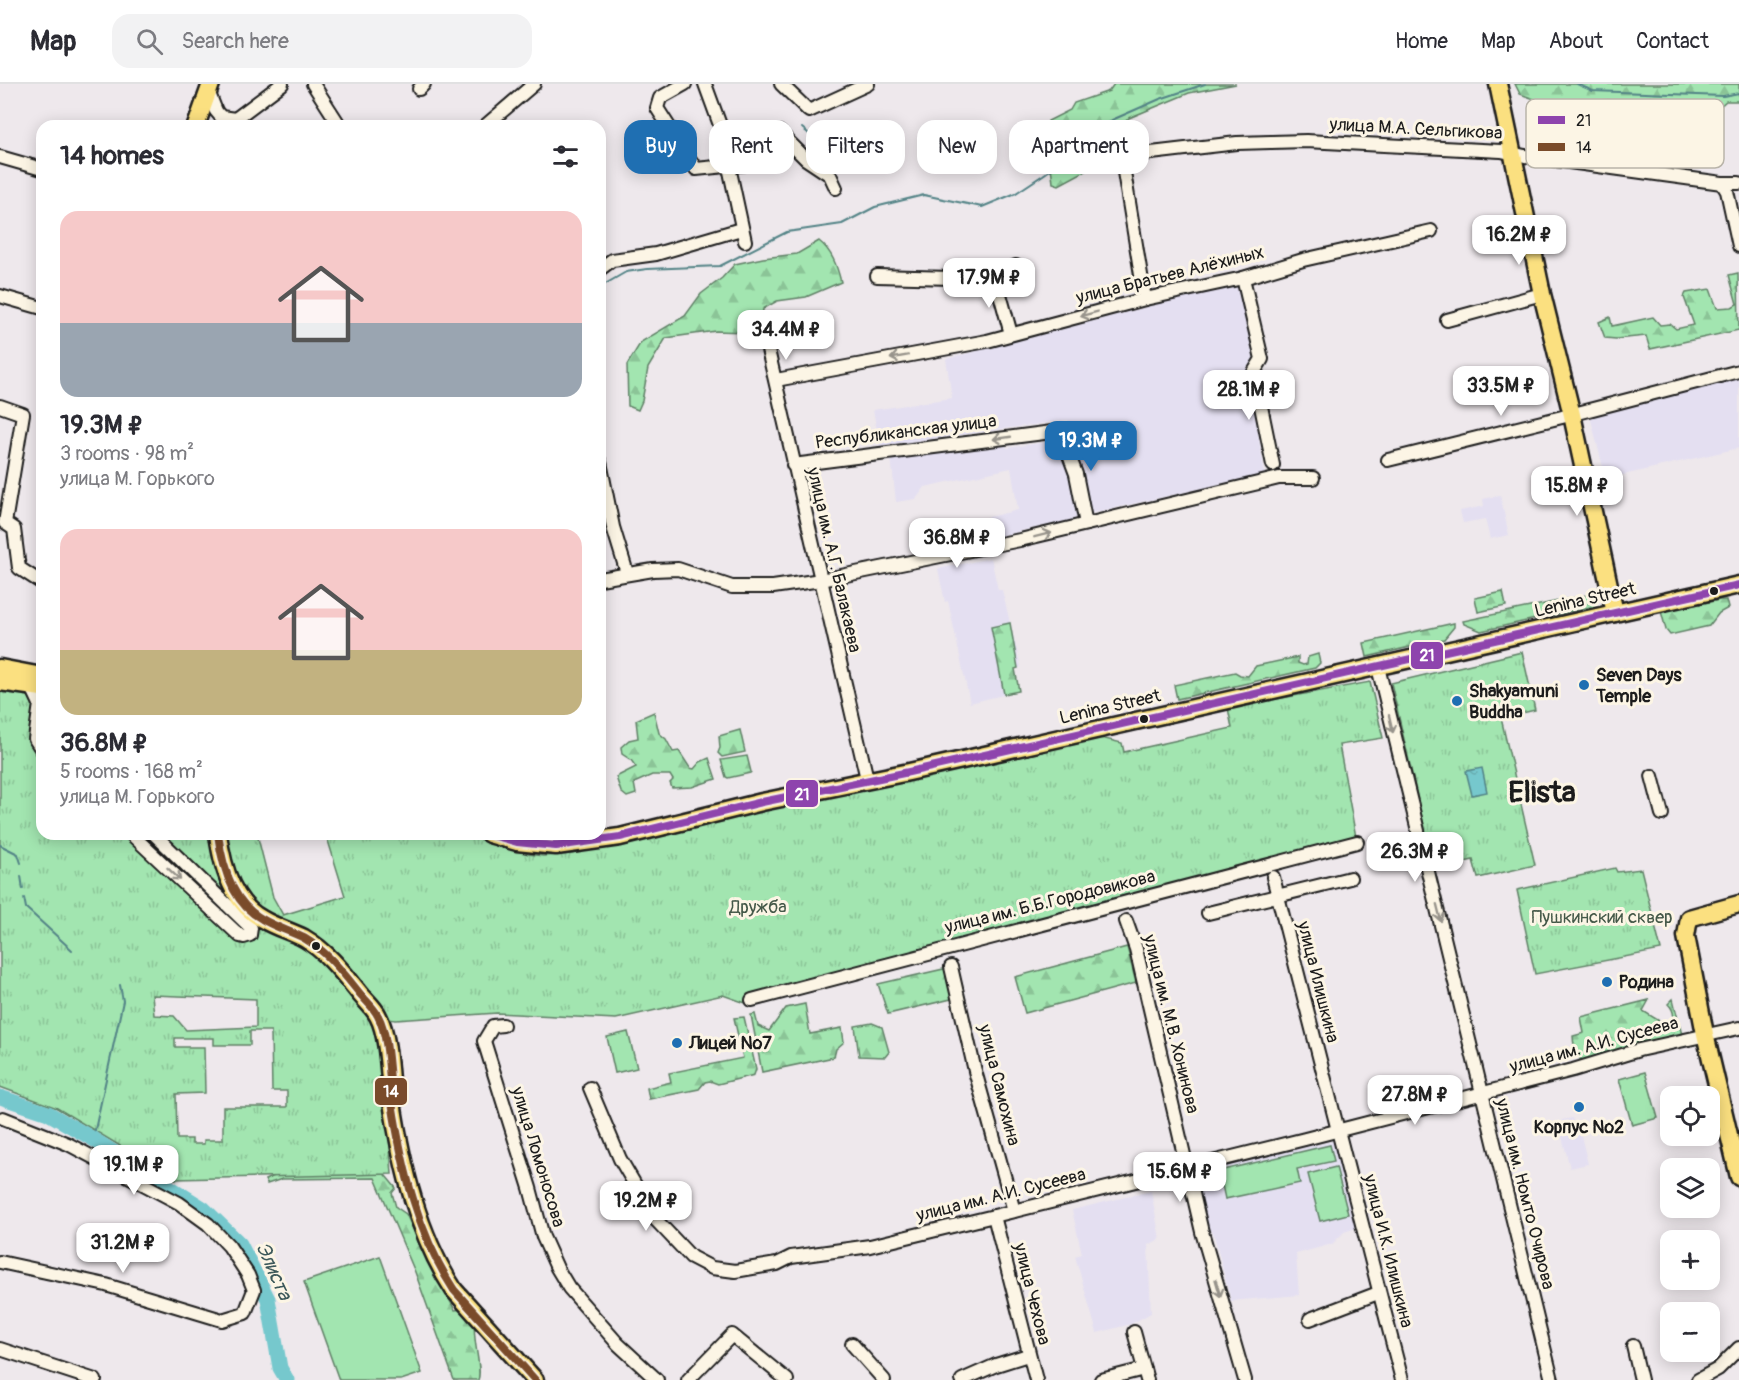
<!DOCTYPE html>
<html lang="en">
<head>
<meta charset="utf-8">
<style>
	:root { --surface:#fff; --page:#f2f2f3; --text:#2b2b33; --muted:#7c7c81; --line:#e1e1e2; --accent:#1f6fb2 }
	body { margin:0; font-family:Pangolin,sans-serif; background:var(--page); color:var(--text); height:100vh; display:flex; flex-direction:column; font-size:22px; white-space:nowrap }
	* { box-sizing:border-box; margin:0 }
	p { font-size:20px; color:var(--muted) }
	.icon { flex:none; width:33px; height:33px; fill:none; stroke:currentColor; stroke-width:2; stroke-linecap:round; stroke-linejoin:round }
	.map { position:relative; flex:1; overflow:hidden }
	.drawer { position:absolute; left:36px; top:36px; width:570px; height:720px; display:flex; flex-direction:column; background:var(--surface); border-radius:18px; box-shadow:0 3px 15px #0003 }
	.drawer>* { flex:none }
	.banner { position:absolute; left:624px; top:36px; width:570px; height:54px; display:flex; gap:12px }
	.fabs { position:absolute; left:1660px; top:1002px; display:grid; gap:12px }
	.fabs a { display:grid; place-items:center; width:60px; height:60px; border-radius:12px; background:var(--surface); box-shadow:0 3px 15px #0003; font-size:30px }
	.price { position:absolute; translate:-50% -51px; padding:0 14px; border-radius:12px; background:#fff; color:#222; font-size:20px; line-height:39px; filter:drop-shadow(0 2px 3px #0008) }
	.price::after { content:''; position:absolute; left:50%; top:36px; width:18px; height:14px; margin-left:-9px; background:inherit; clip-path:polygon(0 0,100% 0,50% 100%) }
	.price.current { background:var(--accent); color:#fff }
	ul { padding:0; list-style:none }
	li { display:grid; align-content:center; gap:12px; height:318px; padding:0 24px }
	li span { display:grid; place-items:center; height:186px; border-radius:18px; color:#555 }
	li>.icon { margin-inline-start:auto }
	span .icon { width:108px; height:108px; fill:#fffc; stroke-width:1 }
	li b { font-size:26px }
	h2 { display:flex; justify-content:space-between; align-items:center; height:72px; padding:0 24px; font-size:26px }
	.chip { padding:0 21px; border-radius:18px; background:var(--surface); box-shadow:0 3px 15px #0003; font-size:21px; line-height:54px }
	.chip.current { background:var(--accent); color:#fff }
	header { display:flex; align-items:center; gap:36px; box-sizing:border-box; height:84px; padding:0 30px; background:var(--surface); border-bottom:2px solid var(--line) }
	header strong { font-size:28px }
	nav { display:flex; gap:33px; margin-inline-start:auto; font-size:21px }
	.search { width:420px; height:54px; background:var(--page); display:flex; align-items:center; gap:15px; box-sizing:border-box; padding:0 21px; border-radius:18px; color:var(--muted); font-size:22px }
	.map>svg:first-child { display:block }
	.built { fill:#e4dff1 }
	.grass { fill:#a2e5b0; stroke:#5f8066; stroke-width:1.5 }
	.forest { fill:url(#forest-firs); stroke:#5f8066; stroke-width:1.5 }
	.park { fill:url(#park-tufts); stroke:#5f8066; stroke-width:1.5; fill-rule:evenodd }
	.water { fill:url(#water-ripples); stroke:#528386; stroke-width:1.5 }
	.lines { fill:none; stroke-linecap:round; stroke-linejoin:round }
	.stream { stroke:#528386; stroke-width:2 }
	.river { stroke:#76c8cd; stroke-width:15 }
	.minor-casing { stroke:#1c1c1c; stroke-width:16 }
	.major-casing { stroke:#1c1c1c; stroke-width:21 }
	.minor { stroke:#fcf5e5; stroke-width:12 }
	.major { stroke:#fbe080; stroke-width:16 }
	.bus-1-casing { stroke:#fcf5e5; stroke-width:12 }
	.bus-2-casing { stroke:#fcf5e5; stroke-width:12 }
	.bus-1 { stroke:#8e44ad; stroke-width:8 }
	.bus-2 { stroke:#7a4b2a; stroke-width:8 }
	.oneway { stroke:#97938b }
	.bus-dot { fill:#1c1c1c; stroke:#fcf5e5; stroke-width:2 }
	.poi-dot { fill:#1f6fb2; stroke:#fcf5e5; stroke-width:2 }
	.labels { text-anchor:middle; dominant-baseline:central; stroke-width:6; stroke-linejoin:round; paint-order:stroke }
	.street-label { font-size:18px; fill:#1c1c1c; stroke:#fcf5e5 }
	.poi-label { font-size:18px; font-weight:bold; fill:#1c1c1c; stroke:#fcf5e5; text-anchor:start }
	.park-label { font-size:18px; fill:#445848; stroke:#fcf5e5 }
	.water-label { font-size:20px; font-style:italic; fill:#3c585a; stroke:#fcf5e5 }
	.town-label { font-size:30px; font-weight:bold; fill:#1c1c1c; stroke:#fcf5e5 }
	.key { fill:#fcf5e5; stroke:#b9b4a9; stroke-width:1.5 }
	.key-label { font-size:16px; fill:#1c1c1c }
	.line-badge { stroke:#fcf5e5; stroke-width:2 }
	.badge-label { font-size:16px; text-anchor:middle; font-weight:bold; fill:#fff }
</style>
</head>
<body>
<header>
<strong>Map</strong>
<div class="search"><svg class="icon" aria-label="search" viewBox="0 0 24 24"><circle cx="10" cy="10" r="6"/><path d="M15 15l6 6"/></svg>Search here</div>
<nav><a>Home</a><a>Map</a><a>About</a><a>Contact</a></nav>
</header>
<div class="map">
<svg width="1739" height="1296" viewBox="0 0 1739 1296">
	<defs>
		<pattern id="forest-firs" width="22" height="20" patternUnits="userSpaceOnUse" patternTransform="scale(1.5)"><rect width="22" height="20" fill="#a2e5b0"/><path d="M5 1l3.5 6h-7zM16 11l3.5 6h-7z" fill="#8bc497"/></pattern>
		<pattern id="park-tufts" width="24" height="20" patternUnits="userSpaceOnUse" patternTransform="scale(1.5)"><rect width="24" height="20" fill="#a2e5b0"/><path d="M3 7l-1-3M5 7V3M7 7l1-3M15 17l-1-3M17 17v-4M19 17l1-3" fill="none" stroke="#8bc497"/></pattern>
		<pattern id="water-ripples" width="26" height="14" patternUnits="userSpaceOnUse" patternTransform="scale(1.5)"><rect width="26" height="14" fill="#76c8cd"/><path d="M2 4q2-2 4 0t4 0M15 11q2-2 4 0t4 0" fill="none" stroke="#66abaf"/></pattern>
	</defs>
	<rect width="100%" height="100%" fill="#eee8ec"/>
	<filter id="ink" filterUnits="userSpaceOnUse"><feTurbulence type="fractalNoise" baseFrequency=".0167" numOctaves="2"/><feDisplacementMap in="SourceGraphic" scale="12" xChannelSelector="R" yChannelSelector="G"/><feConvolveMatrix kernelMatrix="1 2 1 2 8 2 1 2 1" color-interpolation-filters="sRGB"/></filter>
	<g filter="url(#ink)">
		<g class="built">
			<path d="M1239,199L1257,277L1247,283L1265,390L1079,432L1063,442L1053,440L994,453L993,450L959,458L944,444L1018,426L1011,384L925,403L916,415L896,418L891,373L1005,357L1007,364L1071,354L1068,336L880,362L873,326L952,314L946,275Z"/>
			<path d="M1739,295V364L1606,395L1590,332Z"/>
			<path d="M1500,411L1509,451L1490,455L1485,435L1463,439L1460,427L1484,422L1483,415Z"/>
			<path d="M991,474L998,506H1002L1021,583L1015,585L1019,607L970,619L948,517L945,518L938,485Z"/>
			<path d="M1572,1034L1575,1045L1579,1044L1588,1080L1570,1084L1561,1049L1565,1048L1562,1036Z"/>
			<path d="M1333,1057L1356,1144L1344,1148L1332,1160L1296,1170L1299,1211L1231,1217L1214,1151L1207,1143L1196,1089Z"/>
			<path d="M1151,1107L1160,1155L1148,1161L1151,1229L1131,1240L1097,1249L1075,1172L1082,1170L1072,1126Z"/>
		</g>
		<g class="grass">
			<path d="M628,948L637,984L615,989L607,953Z"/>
			<path d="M1645,988L1658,1034L1632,1041L1619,995Z"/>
			<path d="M1330,1061L1334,1077L1297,1085L1300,1099L1225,1115L1219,1087Z"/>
			<path d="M1336,1083L1348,1130L1320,1137L1308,1090Z"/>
			<path d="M380,1172L422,1289L401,1296H339L304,1198Z"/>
		</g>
		<g class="forest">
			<path d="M1114,0H1236L1189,9L1129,34L1090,74L1085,87L1059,101L1053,99L1051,82L1077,58L1073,43L1060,46L1048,53L1046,43L1048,37L1070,26L1074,19L1109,7Z"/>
			<path d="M1515,0H1739V17H1726L1718,24H1705L1693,19L1653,18L1650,28L1631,26L1609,16L1591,18L1573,29L1520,10Z"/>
			<path d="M819,157C832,167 837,182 841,198L806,213L777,217L763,225L761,243L745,248L716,247L666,254L648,284L642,317L638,326L628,322L627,281L641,258L685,232L701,210L722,194L735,180L763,174L797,170Z"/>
			<path d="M1738,189L1739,246L1650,265L1646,252L1616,255L1605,254L1599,238L1610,233L1612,242L1653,233L1660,241L1670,240L1676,245L1694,241L1684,213L1686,209L1710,205L1717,224L1732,223L1737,220L1729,191Z"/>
			<path d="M1503,508L1506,522L1478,528L1475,514Z"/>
			<path d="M1592,510L1595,522L1481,547L1464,540L1463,537Z"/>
			<path d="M1720,516H1726L1728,524L1719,529L1709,542L1670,551L1666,546L1661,527Z"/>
			<path d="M1010,539L1018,584L1015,585L1019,607L1004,610L991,543Z"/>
			<path d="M1454,539V543L1444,555L1367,573L1364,559Z"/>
			<path d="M1318,570L1320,579L1315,584L1177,615L1174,601L1235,588L1240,591L1248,592L1256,582L1298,573V579L1303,581L1307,580L1308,573Z"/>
			<path d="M654,628L659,649L666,655L673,668L679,667L690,684L694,685L700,678L709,674L716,695L692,703L672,704L670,699L673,696L670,691H652L634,699L636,710L627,713L621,708L616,693L636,683L631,676L622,670L621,663L629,656L638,654L636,636Z"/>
			<path d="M740,646L745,668L722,673L718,669L720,664L719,652Z"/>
			<path d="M747,672L751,688L750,689L728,694L726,693L721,676Z"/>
			<path d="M1127,863L1136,899L1025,929L1015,893Z"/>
			<path d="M948,884L953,909L951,915L888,930L878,900Z"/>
			<path d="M1673,915L1682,951L1588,977L1580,975C1576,969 1573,959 1573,952L1584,949L1581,933L1649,916L1643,927L1669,943C1675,935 1675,927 1668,920Z"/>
			<path d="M805,920L810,950L842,944L844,958L836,965L834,973L762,988L751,931L755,930L758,942L769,947L786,924Z"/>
			<path d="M744,933L756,985L754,991L718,1000L710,997L705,998L699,1005L649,1015L647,1004L671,998L669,989L743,974L734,934Z"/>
			<path d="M872,939L882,943L889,968L885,973L859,972L855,942Z"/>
			<path d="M381,1086L396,1104L392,1109L396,1123L406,1130L425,1171L455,1226L464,1225L475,1235C471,1254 483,1285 478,1296H454L415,1188L375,1094L282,1095L267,1100L265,1096L284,1088Z"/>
		</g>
		<g class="park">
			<path d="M1522,568L1535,626L1501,634L1535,781L1478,794L1473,776L1434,785L1391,599Z"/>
			<path d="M1370,598L1383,654L1339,661L1358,764L751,921L723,911L616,935L497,929L396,936L380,934L392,1090L175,1095L57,1024L0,1003V603L42,609V750H257L273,813L283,831L345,812L326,750H473L528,770L543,772L572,770L1093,652L1122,659L1124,668L1232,644L1228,624ZM152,911L256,915V943L186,946L174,932L154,931ZM250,947H271L272,1007H287V1023H223V1056H204V1060H192V1055H177L176,1010L205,1009L204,963H175V954H214V961H250Z"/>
			<path d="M1615,784L1617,788L1641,785L1661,866L1535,890L1517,806Z"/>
		</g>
		<path class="water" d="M1482,684L1487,708L1472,711L1466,687Z"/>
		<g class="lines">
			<g class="stream">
				<path d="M1577,0L1593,7L1723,12L1739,9"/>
				<path d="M802,44L831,68"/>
				<path d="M600,203L626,188L647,185L720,182L787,148L842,140L875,123L924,111L982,123L1016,109L1043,91L1077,67L1112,36L1160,15L1205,0"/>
				<path d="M0,761L18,770L21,779"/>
				<path d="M21,792L23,805"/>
				<path d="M24,814L26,824L72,866"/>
				<path d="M93,1055L123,917L120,901"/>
			</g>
			<path class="river" d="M0,1013L48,1029L93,1055L203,1124L240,1160L268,1215L280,1284L287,1296"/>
			<defs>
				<g id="minor">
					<path d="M313,0L340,42"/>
					<path d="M685,0L660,14L657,24L696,85L746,80L779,48L806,75L830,91L836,104"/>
					<path d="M705,0L720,41L745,157"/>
					<path d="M781,0L809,27L868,0"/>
					<path d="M419,5L424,0"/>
					<path d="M208,7L216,27L221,33L235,35"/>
					<path d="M226,42L282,0"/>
					<path d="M485,42L534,0"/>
					<path d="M0,73L42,85"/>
					<path d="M1722,99L1727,107L1739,162"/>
					<path d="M600,185L612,176L656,170L741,145"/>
					<path d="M877,192L989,195L1016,182"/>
					<path d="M995,192L1011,250"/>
					<path d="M1243,194L1262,275L1254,288L1273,381"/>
					<path d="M0,212L42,224"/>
					<path d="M1145,215L1123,82L1127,75L1134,71L1237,59L1306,57L1501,67L1525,72L1722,99H1739"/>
					<path d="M1447,236L1542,210"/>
					<path d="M768,266L867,695"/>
					<path d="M776,296L987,257L1145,215L1243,194L1303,176L1431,147"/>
					<path d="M0,322L23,330L5,439L14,445L19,484L42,499"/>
					<path d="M1388,376L1562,333L1739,287"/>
					<path d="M600,378L613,443L627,489"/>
					<path d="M793,381L1060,347L1076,390L1086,440"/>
					<path d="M600,495L653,486L678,485L732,503H773L821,496L1020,456L1279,394H1313"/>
					<path d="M1378,583L1552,1296"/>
					<path d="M32,603L40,620L35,655L42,666"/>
					<path d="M1652,692L1662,730"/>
					<path d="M131,750L240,852L244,853L250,851L251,844L154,750"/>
					<path d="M1273,793L1402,1296"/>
					<path d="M1208,829L1350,794"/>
					<path d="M1126,837L1136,865L1202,1148L1245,1296"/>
					<path d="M951,883L975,987L1014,1127"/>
					<path d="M752,916L1357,758"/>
					<path d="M503,941L493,942L484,957L530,1104L543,1153L557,1184L569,1204L618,1260L657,1296"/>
					<path d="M590,1004L620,1075L655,1135L691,1173L712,1184L735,1187L777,1180L791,1173L870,1162L994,1132L1305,1055L1573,986L1639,966L1739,944"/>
					<path d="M994,1132L1036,1296"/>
					<path d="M0,1178L106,1201L222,1236L245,1229L254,1206L248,1191L229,1162L208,1140L179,1119L68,1060L3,1034"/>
					<path d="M1310,1235L1378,1209"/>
					<path d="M1134,1248L1147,1296"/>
					<path d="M852,1260L884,1296"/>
					<path d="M1633,1262L1641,1296"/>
					<path d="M0,1265L95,1296"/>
					<path d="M688,1296L732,1251L787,1296"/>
					<path d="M962,1296L996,1281L1028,1271"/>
					<path d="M1101,1296L1144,1285"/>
					<path d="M1698,1296L1718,1285L1739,1264"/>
				</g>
				<g id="major">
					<path d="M1498,0L1542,210L1572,331L1615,529"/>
					<path d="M196,42L211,0"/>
					<path d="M0,584L42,592"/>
					<path d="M0,598L42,604"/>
					<path d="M218,750C222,782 232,819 262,835C275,843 290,847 304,854C328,868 344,890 361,911C367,918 374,924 378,932C389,952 389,994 392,1018C402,1083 418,1151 454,1206L535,1296"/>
					<path d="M489,750L517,758L556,762L620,753L762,718L909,688L1739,501"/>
					<path d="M1739,820L1689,834L1686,852L1705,950L1739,1093"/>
				</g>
			</defs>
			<use href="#minor" class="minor-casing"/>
			<use href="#major" class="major-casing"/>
			<use href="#minor" class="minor"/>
			<use href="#major" class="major"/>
			<defs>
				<path id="bus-1" d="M489,750L517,758L556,762L620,753L762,718L909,688L1739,501"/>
				<path id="bus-2" d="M218,750C222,782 232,819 262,835C275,843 290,847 304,854C328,868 344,890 361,911C367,918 374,924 378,932C389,952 389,994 392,1018C402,1083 418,1151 454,1206L535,1296"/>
			</defs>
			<use href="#bus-1" class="bus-1-casing"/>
			<use href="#bus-2" class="bus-2-casing"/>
			<use href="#bus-1" class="bus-1"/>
			<use href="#bus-2" class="bus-2"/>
		</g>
		<defs><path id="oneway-shaft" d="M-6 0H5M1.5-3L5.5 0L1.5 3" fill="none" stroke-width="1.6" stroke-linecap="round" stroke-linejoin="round" transform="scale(1.5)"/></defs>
		<g class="oneway">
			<use href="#oneway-shaft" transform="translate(1089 230) rotate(165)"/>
			<use href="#oneway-shaft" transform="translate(899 273) rotate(170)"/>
			<use href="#oneway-shaft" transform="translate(1002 354) rotate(172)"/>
			<use href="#oneway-shaft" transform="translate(1043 451) rotate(-14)"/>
			<use href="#oneway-shaft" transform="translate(1391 640) rotate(77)"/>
			<use href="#oneway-shaft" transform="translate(174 790) rotate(43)"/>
			<use href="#oneway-shaft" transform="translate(1439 829) rotate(76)"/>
			<use href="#oneway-shaft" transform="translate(1218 1204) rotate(74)"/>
		</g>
	</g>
	<g class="bus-dot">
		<circle cx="1714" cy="507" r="5"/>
		<circle cx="1144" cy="635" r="5"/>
		<circle cx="316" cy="862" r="5"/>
	</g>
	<g class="poi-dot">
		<circle cx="1584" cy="601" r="6"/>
		<circle cx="1457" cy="617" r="6"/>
		<circle cx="1607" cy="898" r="6"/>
		<circle cx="677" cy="959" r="6"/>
		<circle cx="1579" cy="1023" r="6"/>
	</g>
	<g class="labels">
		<g class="street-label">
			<text transform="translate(1416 45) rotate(3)">улица М.А. Сельгикова</text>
			<text transform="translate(1170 191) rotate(-14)">улица Братьев Алёхиных</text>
			<text transform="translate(906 348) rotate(-7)">Республиканская улица</text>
			<text transform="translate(834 476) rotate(77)">улица им. А.Г. Балакаева</text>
			<text transform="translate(1585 516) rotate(-13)">Lenina Street</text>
			<text transform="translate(1110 623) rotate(-13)">Lenina Street</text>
			<text transform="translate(1050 818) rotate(-14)">улица им. Б.Б.Городовикова</text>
			<text transform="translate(1318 898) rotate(76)">улица Илишкина</text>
			<text transform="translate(1171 940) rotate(76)">улица им. М.В. Хонинова</text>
			<text transform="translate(1594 961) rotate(-15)">улица им. А.И. Сусеева</text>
			<text transform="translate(999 1001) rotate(76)">улица Самохина</text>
			<text transform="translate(538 1073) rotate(73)">улица Ломоносова</text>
			<text transform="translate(1525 1110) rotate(76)">улица им. Номто Очирова</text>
			<text transform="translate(1001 1111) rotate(-14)">улица им. А.И. Сусеева</text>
			<text transform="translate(1388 1167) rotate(76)">улица И.К. Илишкина</text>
			<text transform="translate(1032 1210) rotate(76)">улица Чехова</text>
		</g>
		<g class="poi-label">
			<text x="1596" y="591">Seven Days<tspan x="1596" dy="21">Temple</tspan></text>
			<text x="1469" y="607">Shakyamuni<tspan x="1469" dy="21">Buddha</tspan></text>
			<text x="1619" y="898">Родина</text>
			<text x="689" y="959">Лицей №7</text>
			<text x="1579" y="1043" text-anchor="middle">Корпус №2</text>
		</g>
		<g class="park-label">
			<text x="758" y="823">Дружба</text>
			<text x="1602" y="833">Пушкинский сквер</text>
		</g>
		<g class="water-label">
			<text transform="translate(274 1187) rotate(66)">Элиста</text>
		</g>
		<g class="town-label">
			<text x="1542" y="708">Elista</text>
		</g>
	</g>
	<rect x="1526" y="15" width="198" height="69" rx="9" class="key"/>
	<rect x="1538" y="32" width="27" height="8" fill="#8e44ad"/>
	<rect x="1538" y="59" width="27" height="8" fill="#7a4b2a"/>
	<g class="key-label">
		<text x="1576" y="42">21</text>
		<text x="1576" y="69">14</text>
	</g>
	<g class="line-badge">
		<rect x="1410" y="557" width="34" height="29" rx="6" fill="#8e44ad"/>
		<rect x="785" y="695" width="34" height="29" rx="6" fill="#8e44ad"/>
		<rect x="374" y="993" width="34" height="29" rx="6" fill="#7a4b2a"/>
	</g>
	<g class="badge-label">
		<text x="1427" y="577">21</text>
		<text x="802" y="716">21</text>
		<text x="391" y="1013">14</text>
	</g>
</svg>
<div class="fabs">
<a><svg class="icon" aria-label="locate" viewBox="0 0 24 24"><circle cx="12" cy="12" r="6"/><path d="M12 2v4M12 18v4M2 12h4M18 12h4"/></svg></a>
<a><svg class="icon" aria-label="layers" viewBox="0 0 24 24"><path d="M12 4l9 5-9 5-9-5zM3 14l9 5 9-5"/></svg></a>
<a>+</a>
<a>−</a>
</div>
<b class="price" style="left:1519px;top:182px">16.2M ₽</b>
<b class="price" style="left:989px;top:225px">17.9M ₽</b>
<b class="price" style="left:786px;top:277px">34.4M ₽</b>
<b class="price" style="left:1501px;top:333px">33.5M ₽</b>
<b class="price" style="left:1249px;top:337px">28.1M ₽</b>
<b class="price current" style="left:1091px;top:388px">19.3M ₽</b>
<b class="price" style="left:1577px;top:433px">15.8M ₽</b>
<b class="price" style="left:957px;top:485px">36.8M ₽</b>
<b class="price" style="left:1415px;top:799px">26.3M ₽</b>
<b class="price" style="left:1415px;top:1042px">27.8M ₽</b>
<b class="price" style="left:134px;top:1112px">19.1M ₽</b>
<b class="price" style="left:1180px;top:1119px">15.6M ₽</b>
<b class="price" style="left:646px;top:1148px">19.2M ₽</b>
<b class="price" style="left:123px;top:1190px">31.2M ₽</b>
<div class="banner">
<a class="chip current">Buy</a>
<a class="chip">Rent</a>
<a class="chip">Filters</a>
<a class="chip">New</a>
<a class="chip">Apartment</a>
</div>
<section class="drawer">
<h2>14 homes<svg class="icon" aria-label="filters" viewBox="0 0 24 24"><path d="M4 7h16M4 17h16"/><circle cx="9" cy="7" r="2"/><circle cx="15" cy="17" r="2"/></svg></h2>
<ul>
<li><span style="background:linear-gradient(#f6c9c9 60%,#9aa5b1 0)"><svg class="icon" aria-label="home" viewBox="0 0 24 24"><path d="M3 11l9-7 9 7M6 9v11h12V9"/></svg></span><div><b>19.3M ₽</b><p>3 rooms · 98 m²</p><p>улица М. Горького</p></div></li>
<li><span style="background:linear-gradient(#f6c9c9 65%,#c2b280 0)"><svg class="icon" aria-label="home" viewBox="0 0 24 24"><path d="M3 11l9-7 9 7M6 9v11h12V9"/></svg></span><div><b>36.8M ₽</b><p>5 rooms · 168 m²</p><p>улица М. Горького</p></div></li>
</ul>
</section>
</div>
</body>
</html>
